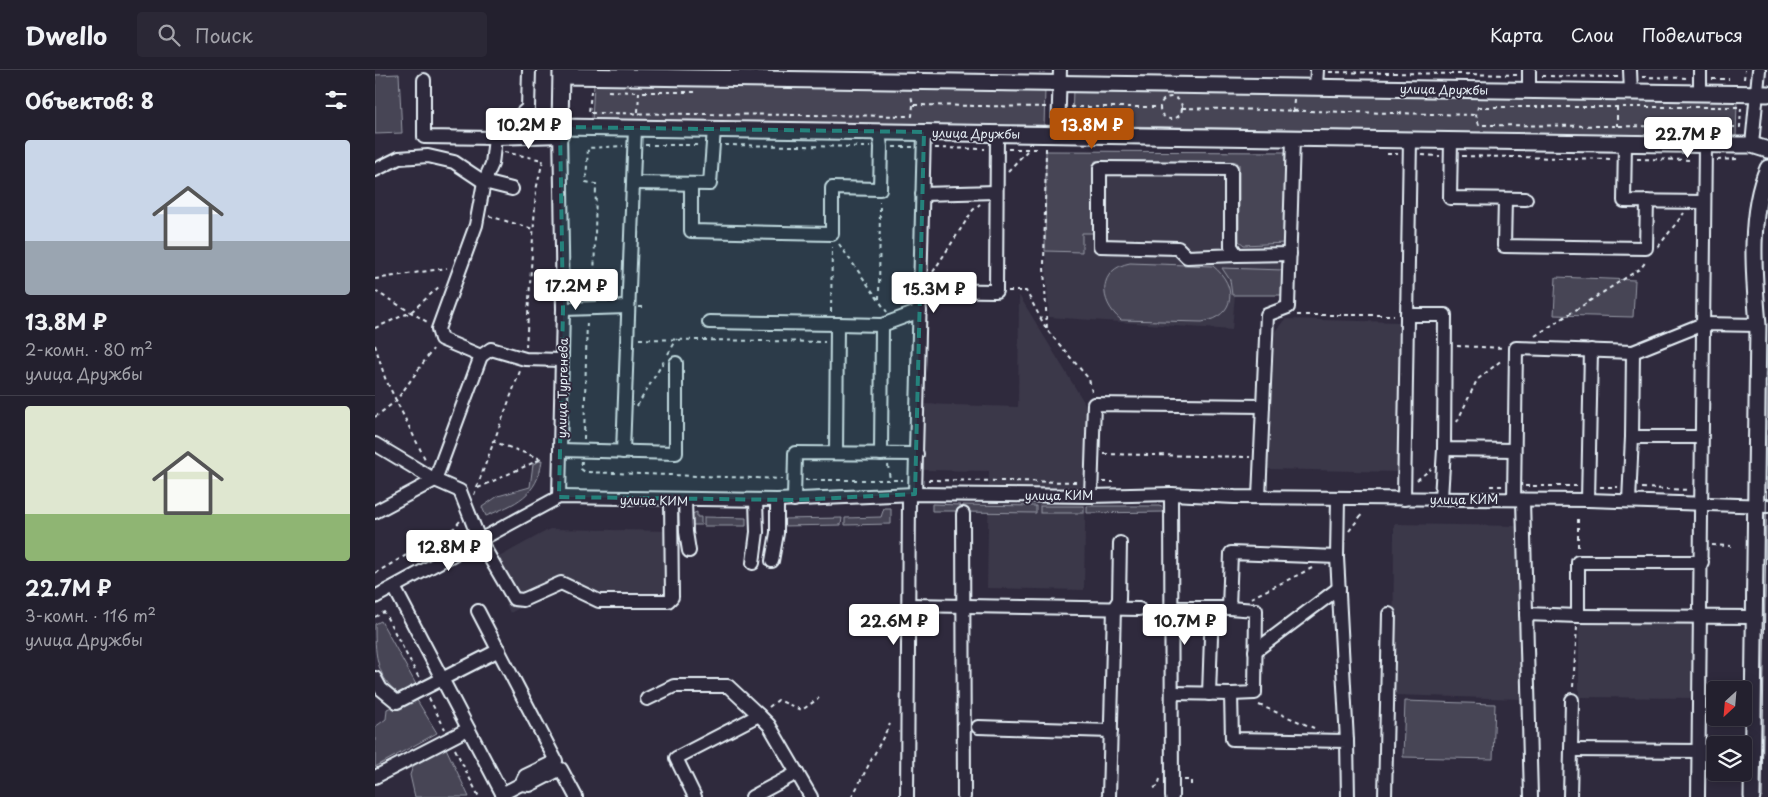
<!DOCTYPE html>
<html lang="ru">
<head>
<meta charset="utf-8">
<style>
	:root { --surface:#23202e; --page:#2b2836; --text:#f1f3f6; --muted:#a3a3aa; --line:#403e4a; --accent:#b45309 }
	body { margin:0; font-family:"Playpen Sans",sans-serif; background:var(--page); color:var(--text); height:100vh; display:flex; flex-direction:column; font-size:19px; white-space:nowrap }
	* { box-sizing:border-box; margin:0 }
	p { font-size:16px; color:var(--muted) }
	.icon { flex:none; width:28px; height:28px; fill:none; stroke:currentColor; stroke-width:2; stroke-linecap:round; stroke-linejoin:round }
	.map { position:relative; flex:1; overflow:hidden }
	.side { display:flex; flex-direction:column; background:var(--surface); width:375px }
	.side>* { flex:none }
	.needle { width:32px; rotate:206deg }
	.buttons { position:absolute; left:1332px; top:611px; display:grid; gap:10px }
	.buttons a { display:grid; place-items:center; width:45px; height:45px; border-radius:5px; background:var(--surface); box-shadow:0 2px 12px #0003,0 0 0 1px var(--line); font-size:25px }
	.price { position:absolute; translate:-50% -42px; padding:0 11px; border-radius:5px; background:#fff; color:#222; font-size:16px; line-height:32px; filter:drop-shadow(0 1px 2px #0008) }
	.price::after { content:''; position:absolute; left:50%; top:30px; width:15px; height:11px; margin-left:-8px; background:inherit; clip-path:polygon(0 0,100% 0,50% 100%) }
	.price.selected { background:var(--accent); color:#fff }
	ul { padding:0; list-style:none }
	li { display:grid; align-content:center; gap:10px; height:265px; padding:0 25px }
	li+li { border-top:1px solid var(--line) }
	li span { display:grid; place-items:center; height:155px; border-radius:5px; color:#555 }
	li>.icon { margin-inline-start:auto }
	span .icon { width:90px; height:90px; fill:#fffc; stroke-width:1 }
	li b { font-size:21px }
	h2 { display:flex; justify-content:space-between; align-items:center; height:60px; padding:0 25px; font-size:21px }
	header { display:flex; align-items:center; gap:30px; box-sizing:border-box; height:70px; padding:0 25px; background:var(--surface); border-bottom:1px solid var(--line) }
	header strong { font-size:24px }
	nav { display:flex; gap:28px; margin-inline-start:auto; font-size:18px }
	.search { width:350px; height:45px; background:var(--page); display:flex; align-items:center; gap:12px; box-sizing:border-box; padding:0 18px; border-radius:5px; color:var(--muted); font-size:19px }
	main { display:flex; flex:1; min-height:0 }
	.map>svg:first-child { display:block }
	.built { fill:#3b3749 }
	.green { fill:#464455; stroke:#979aa6 }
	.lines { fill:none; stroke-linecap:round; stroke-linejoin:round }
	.minor-casing { stroke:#e8f1f8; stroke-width:16 }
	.major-casing { stroke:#e8f1f8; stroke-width:19 }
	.path { stroke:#e8f1f8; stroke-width:2; stroke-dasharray:4 4; stroke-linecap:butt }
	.minor { stroke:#2f2a3d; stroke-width:12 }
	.major { stroke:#2f2a3d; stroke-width:15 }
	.tram { stroke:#e8f1f8; stroke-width:1 }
	.marked { fill:#25827c; fill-opacity:0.2; stroke:#25827c; stroke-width:4; stroke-dasharray:10 6; stroke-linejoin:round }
	.labels { text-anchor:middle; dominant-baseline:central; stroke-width:4; stroke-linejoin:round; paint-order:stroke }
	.street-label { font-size:12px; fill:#e8f1f8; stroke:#2f2a3d }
</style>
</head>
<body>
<header>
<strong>Dwello</strong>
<div class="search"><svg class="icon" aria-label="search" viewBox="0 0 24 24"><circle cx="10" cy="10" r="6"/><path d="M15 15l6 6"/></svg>Поиск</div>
<nav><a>Карта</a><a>Слои</a><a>Поделиться</a></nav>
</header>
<main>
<section class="side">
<h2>Объектов: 8<svg class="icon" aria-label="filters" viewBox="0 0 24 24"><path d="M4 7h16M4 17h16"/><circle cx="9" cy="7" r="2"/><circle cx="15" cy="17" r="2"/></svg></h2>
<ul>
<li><span style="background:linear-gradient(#c9d6e8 65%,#9aa5b1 0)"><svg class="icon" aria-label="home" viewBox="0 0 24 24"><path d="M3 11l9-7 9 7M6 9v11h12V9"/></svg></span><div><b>13.8M ₽</b><p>2-комн. · 80 m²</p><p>улица Дружбы</p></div></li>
<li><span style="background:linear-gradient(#dfe7d0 70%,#8fb573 0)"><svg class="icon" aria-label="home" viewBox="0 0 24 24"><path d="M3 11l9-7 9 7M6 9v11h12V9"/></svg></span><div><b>22.7M ₽</b><p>3-комн. · 116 m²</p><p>улица Дружбы</p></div></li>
</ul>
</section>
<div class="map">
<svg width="1393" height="727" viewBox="0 0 1393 727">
	<rect width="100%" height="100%" fill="#2f2a3d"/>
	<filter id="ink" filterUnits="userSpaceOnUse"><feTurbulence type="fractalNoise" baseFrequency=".02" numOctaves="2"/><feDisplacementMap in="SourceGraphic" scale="10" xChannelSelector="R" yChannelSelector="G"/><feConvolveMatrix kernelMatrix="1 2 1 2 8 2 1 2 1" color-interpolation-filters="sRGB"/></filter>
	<g filter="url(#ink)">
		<g class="built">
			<path d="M671,81L910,82L909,224H860L857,260L674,247L670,181Z"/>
			<path d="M644,225L712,337L709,520L612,518L614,401L547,400L548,334L643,337Z"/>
			<path d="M910,249L1024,252L1022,402L893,399L897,265Z"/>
			<path d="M1019,454L1147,456L1146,629L1018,625Z"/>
			<path d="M175,459L301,461L300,528L252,533L187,516L135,543L113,493Z"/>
			<path d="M1204,550L1320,551V628L1204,627Z"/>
		</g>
		<g class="green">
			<path d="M24,4L27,63L0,64V5Z"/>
			<path d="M219,13L670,19L669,57L217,50Z"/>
			<path d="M698,18L1362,31L1361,68L697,55Z"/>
			<path d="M671,81L910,82V173L869,175L864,171V94L861,92L720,91L718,163H707V182L670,181Z"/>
			<path d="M755,193L838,196C863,216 861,246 827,252L746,250C723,231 723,199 755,193Z"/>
			<path d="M847,198L908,200V225H857L855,210Z"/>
			<path d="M1181,207L1260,210L1258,247L1179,245Z"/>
			<path d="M167,390C163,426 140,434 111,446L107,437L123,426L155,417L158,394Z"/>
			<path d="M557,434L585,435V441H557Z"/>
			<path d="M588,435L661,436V443L588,442Z"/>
			<rect x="665" y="436" width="44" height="7"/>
			<path d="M712,436H784L789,438L790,442L712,443Z"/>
			<path d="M509,438H516V454L470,455V448L506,447Z"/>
			<path d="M322,442V447H326V455H316L317,444Z"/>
			<path d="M329,447L371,448V456H329Z"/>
			<path d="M467,448L466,455L406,456L407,449Z"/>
			<path d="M6,551L43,618L23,623C0,605 0,581 0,554Z"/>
			<path d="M40,627L62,663L0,697V657L11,649L12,639Z"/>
			<path d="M1030,631L1120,634L1118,689L1028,687Z"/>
			<path d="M69,674L94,727H40L35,705L39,693Z"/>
		</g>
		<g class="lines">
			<defs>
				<g id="minor">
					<path d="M154,0L153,38L120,68L117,94L109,112L101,155L63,259L66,269L106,286L116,279L150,289L186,290"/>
					<path d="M1255,0L1256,22"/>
					<path d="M1325,0V23"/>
					<path d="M49,10V67L120,68L187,66"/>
					<path d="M941,16L942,0"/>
					<path d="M1154,20V0"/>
					<path d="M683,64L685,0"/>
					<path d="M1076,70L1075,128L1151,129"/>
					<path d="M1250,73L1249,131L1329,132"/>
					<path d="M1377,75L1384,0"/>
					<path d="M0,100L24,88L53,86L79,92L109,112L137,119"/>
					<path d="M258,113L335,114L339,59"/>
					<path d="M316,115V161L457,164V118L505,119L506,77L504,62"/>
					<path d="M547,124L621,122"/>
					<path d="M1130,129L1129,176L1271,178L1272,131"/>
					<path d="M862,185L812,187L803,178L725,176V98L856,99V176L862,185L915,184"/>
					<path d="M545,220L621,221L622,64"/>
					<path d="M188,239L253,237"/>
					<path d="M1032,245H1070L1069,379L1139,380"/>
					<path d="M334,252L462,254"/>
					<path d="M1257,367L1258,282"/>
					<path d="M0,374L60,410L85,421L104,469L139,529L148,530L186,513L224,531H293L297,527L296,430"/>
					<path d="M186,380L301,383V293"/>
					<path d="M248,382L260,58"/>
					<path d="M461,383L462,254L507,255L545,241"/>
					<path d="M506,384L507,255"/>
					<path d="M540,424L549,62"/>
					<path d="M796,424L797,727"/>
					<path d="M716,426L719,334L888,336"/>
					<path d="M184,427L188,239L185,57"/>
					<path d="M884,427L892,245L913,237L918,68"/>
					<path d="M963,428L962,487L972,671"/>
					<path d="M1066,428L1069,379"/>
					<path d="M1029,429L1035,70"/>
					<path d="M1139,429L1141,278L1258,282L1328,254L1383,255"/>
					<path d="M310,430L311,462L314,481"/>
					<path d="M419,430L420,383L542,384"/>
					<path d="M1148,430L1156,727"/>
					<path d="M1213,430L1216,280"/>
					<path d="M1254,431L1257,367H1326"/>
					<path d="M0,442L60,410L106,286"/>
					<path d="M588,444L589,727"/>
					<path d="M397,491L402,463V430"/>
					<path d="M378,493L382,462L381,430"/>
					<path d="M19,517L129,727"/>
					<path d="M0,527L184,427L402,430L540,424L716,426L796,424L860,427L1213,430L1393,436"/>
					<path d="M533,535L764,539"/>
					<path d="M795,538H837L834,624"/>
					<path d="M837,538H854L856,483L962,487"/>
					<path d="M854,538L881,540L880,623L856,624"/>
					<path d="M103,541L181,691L150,706L146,714L127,724"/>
					<path d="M1151,544L1203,546V492H1327"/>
					<path d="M1203,546L1379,547"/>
					<path d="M880,581L964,518"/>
					<path d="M0,608L6,619L22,632L124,580"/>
					<path d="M798,623L856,624L857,669L972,671L973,727"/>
					<path d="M272,629L299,616H353L384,645"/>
					<path d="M603,657L736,661"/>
					<path d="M1196,680L1323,681"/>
					<path d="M0,707L93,659"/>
					<path d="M146,714L155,715L186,699L201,727"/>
					<path d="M320,727L301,688L384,645L394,655L436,727"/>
					<path d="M377,727L422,703"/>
					<path d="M532,727L534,426"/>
					<path d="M734,727L739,538L744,530L745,473"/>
					<path d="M1010,727L1014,544"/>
					<path d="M1195,727L1197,630"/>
					<path d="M1323,727L1330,74"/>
				</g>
				<g id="major">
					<path d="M186,0L185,57L1363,75H1377L1393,80"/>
					<path d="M187,6L1393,24"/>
					<path d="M1377,727L1383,255C1379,207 1373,143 1393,98"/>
				</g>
			</defs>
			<use href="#minor" class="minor-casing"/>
			<use href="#major" class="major-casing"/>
			<g class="path">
				<path d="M954,2L1142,5"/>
				<path d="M1167,6L1244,7"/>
				<path d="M1267,7L1314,8"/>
				<path d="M1337,9H1354"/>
				<path d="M1369,9L1370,0"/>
				<path d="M216,21L214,43L537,46L538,35L536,25"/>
				<path d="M233,21L264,22"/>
				<circle cx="796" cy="38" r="11"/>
				<path d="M539,35L672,37"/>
				<path d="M696,37H785"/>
				<path d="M1103,37H1366L1365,57L1104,55L1101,45Z"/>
				<path d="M1242,37V56"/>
				<path d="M807,38L1101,45"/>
				<path d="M263,42L264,22H321"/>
				<path d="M918,42L919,30"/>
				<path d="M162,55V45"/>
				<path d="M270,75H325"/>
				<path d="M350,75L495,77"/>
				<path d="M518,77H538"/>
				<path d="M560,78L610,79"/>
				<path d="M671,78L669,197L672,260"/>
				<path d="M633,79H663"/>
				<path d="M129,82L168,90L161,120L151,277"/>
				<path d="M1012,84H1023"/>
				<path d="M1047,85L1065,86"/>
				<path d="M1087,86L1238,89"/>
				<path d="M1262,89L1318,90"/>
				<path d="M1342,90L1362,89"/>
				<path d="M633,101L652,81"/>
				<path d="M114,146L158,159"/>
				<path d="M464,174L512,242"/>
				<path d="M1283,177L1309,143"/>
				<path d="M558,202L598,140L605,134"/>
				<path d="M0,209L72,198"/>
				<path d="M0,221L54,253"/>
				<path d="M633,221H651L672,260L714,309L717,322"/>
				<path d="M216,227L219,218L221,114L211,112L213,78L248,76"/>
				<path d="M504,229L505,132"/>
				<path d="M264,237H272"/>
				<path d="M456,242L457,177"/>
				<path d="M922,245H1019"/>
				<path d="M0,258L36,242L66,215"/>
				<path d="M1160,266L1266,198L1272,190"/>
				<path d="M264,269L450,272"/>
				<path d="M0,275L10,308L50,389"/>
				<path d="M1082,276L1130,278"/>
				<path d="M293,284L302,269"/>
				<path d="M262,336L289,291"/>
				<path d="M0,347L21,331L58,279"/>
				<path d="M1082,352L1102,310L1128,289"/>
				<path d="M209,369L212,249"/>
				<path d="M117,371L166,389"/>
				<path d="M729,384L875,387"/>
				<path d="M207,391L206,399L210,402L408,409"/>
				<path d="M513,395L515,410"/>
				<path d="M430,410H528"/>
				<path d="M553,410L705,412"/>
				<path d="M1042,410L1056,399"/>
				<path d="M728,412H738"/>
				<path d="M1115,416H1128"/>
				<path d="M1150,416H1203"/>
				<path d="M1225,417H1243"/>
				<path d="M103,418L166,389"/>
				<path d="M1267,418L1315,420"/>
				<path d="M99,425L145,301"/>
				<path d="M1203,449V479"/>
				<path d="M974,461L988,443"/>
				<path d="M1337,475L1356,476"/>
				<path d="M0,503L79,458L85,451"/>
				<path d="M876,528L937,498"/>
				<path d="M0,547L9,542L44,608"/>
				<path d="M768,550H781L784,547"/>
				<path d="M1198,617L1202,557"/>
				<path d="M54,628L70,659"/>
				<path d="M884,635L939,658"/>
				<path d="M394,637L403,630L427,640L444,628"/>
				<path d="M80,679L104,727"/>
				<path d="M809,710H816V717"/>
				<path d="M779,718L783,716L785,709"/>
				<path d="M477,727L515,654"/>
			</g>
			<use href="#minor" class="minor"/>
			<use href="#major" class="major"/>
			<path class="tram" d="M1387,727L1393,317"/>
		</g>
	</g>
	<path class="marked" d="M185,57L549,62L540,424L419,430L184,427L188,239Z"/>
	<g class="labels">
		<g class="street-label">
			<text transform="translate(1069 19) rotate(1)">улица Дружбы</text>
			<text transform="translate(601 63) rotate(1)">улица Дружбы</text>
			<text transform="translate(187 318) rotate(-89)">улица Тургенева</text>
			<text x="684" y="425">улица КИМ</text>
			<text x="1089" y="429">улица КИМ</text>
			<text transform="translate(279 430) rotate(1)">улица КИМ</text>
		</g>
	</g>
</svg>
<div class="buttons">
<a><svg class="needle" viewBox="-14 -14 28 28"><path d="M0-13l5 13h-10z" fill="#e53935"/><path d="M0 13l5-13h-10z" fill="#a3a3aa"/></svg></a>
<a><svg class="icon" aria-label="layers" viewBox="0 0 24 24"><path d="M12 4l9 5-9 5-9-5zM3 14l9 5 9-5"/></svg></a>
</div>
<b class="price" style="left:154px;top:80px">10.2M ₽</b>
<b class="price selected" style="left:717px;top:80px">13.8M ₽</b>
<b class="price" style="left:1313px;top:89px">22.7M ₽</b>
<b class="price" style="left:201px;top:241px">17.2M ₽</b>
<b class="price" style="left:559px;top:244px">15.3M ₽</b>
<b class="price" style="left:74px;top:502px">12.8M ₽</b>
<b class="price" style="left:519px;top:576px">22.6M ₽</b>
<b class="price" style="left:810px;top:576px">10.7M ₽</b>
</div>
</main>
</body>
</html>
